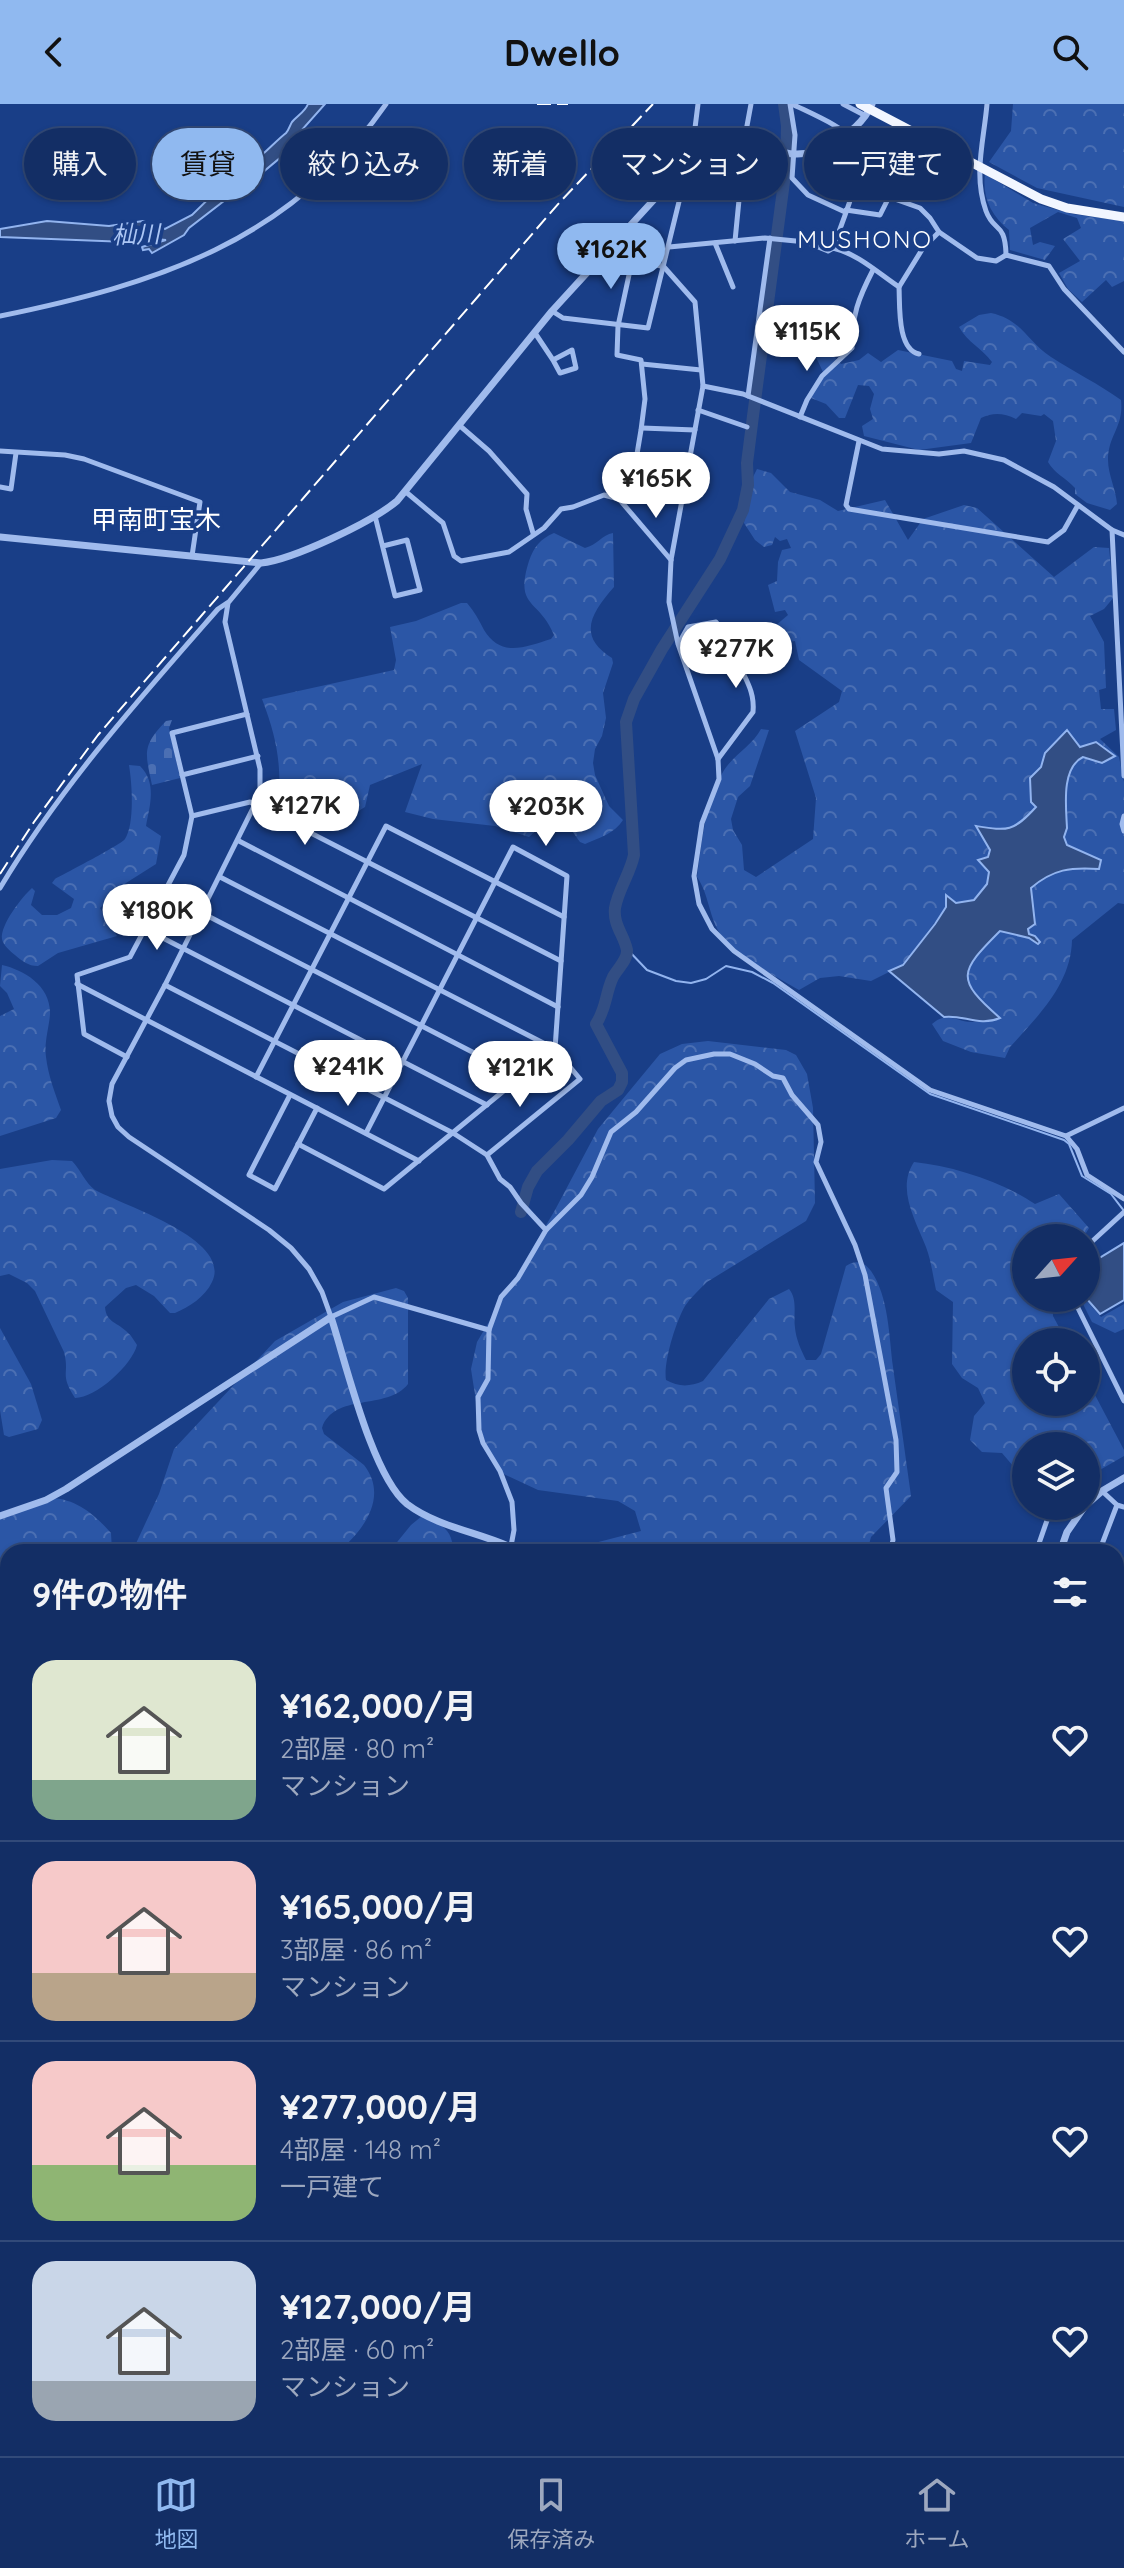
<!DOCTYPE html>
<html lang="ja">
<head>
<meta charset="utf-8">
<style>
	:root { --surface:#132e65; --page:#203a6e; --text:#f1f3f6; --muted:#9da8bf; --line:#324a79; --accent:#90b9f0 }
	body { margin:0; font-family:Quicksand,"Noto Sans JP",sans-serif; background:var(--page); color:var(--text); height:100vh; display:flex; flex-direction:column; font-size:30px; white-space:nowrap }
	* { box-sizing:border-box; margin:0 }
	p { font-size:26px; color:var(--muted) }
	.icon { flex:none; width:44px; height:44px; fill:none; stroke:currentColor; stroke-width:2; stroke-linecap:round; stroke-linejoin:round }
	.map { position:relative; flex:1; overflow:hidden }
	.side { position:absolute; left:0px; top:1440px; width:1124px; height:912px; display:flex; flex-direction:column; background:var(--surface); border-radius:24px 24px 0 0; box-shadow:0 2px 6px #0004,0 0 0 2px var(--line) }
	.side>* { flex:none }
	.banner { position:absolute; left:24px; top:24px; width:1076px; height:72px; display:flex; gap:16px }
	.needle { width:52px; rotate:63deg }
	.tools { position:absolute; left:1012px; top:1120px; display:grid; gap:16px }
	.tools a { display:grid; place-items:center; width:88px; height:88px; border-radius:50%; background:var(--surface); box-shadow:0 2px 6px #0004,0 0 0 2px var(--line); font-size:40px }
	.price { position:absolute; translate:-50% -68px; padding:0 18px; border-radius:28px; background:#fff; color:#222; font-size:26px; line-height:52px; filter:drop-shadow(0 2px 4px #0008) }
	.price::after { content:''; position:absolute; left:50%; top:48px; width:24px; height:18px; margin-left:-12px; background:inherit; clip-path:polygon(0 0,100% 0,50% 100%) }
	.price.on { background:var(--accent); color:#111 }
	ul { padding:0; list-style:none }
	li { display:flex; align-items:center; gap:24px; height:200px; padding:0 32px }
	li+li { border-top:2px solid var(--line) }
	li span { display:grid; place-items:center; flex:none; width:224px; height:160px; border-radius:24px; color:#555 }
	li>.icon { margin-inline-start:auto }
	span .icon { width:96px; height:96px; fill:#fffc; stroke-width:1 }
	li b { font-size:34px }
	h2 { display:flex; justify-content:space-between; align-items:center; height:96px; padding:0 32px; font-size:34px }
	.tag { padding:0 28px; border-radius:36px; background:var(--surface); box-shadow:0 2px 6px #0004,0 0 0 2px var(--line); font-size:28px; line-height:72px }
	.tag.on { background:var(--accent); color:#111 }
	header { display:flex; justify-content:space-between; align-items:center; height:104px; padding:0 32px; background:var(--accent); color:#111; font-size:36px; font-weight:700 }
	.tabs { display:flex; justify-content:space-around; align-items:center; height:112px; border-top:2px solid var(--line); background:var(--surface); font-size:22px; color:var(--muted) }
	.tabs a { display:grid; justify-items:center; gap:4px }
	.tabs .on { color:var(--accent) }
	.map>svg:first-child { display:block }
	.forest { fill:url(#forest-crowns) }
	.cemetery { fill:url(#cemetery-stones) }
	.water { fill:#324e84; stroke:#92b4ef; stroke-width:2 }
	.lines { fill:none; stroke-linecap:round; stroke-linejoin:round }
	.stream { stroke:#92b4ef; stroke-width:2 }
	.river { stroke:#324e84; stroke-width:12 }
	.minor { stroke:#a0bbed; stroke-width:5 }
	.tertiary { stroke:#a0bbed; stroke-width:7 }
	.secondary { stroke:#cddcf9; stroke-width:7 }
	.trunk { stroke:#f2f6ff; stroke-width:9 }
	.rail { stroke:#fff; stroke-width:2; stroke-dasharray:14 6; stroke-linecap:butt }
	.labels { text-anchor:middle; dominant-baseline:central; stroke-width:7; stroke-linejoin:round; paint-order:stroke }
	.water-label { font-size:24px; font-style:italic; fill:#acc6f4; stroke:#193e87 }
	.neighbourhood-label { font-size:24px; letter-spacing:2px; fill:#fff; stroke:#193e87 }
	.quarter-label { font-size:26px; fill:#fff; stroke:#193e87 }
</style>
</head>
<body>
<header><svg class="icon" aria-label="back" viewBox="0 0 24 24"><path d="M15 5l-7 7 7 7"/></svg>Dwello<svg class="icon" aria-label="search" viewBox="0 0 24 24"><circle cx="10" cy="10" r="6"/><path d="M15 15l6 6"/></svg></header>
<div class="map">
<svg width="1124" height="2352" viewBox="0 0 1124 2352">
	<defs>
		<pattern id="forest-crowns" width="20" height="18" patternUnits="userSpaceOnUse" patternTransform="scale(2)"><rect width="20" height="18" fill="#2b56a6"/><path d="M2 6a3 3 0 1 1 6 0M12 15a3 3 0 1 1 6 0" fill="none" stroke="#4b6fb3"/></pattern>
		<pattern id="cemetery-stones" width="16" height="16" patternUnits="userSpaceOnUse" patternTransform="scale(2)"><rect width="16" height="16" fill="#2b56a6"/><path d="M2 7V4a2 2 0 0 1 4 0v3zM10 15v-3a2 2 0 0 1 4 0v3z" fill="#4b6fb3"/></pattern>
	</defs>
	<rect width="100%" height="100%" fill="#193e87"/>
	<g class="forest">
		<path d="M1013,0H1124V103L1037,84L989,58L1011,27Z"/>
		<path d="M985,70L1033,99L1072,110L1124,117V177L1112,183L1106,176L1082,198L1068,185L1059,169L1080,157L1063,135L1081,124L1077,114L1058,108L1030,124L1033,141L1040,138L1055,142L1045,156L1010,146L1009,126C991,112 982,93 985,70Z"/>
		<path d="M991,209C1023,216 1027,238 1051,253C1074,268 1099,280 1121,296C1124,323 1108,331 1108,356C1108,371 1116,385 1117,400L1110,406L1087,399L1075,390V384C1066,374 1054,369 1048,358L1056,337L1053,317L1044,310L1041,312L1022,309L1016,315C1004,309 993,308 981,314L971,339L919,346L864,332L862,322L873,315L870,305L874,290L869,282L858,281L845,314H839L826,300L811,294L823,268L814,249L823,240L841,260L859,256L868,249L881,258L898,246L952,257L956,265L962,267L964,257L990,261L992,258C982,244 968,239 959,223L979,211Z"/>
		<path d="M757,365L771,369L790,388L820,396L838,407L885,396L908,436L923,415L964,401L977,404L1054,473L1094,443L1109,444L1114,493L1104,505L1090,512L1104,538L1106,584L1099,586L1101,605H1114L1116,626L1100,635L1119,653L1124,678V800L1118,799L1072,836C1071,880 1039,911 1010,943L1005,954L971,948L943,937L932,920C946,907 956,917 971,918C980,918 990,916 999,915C992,907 981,901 975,893C955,867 983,845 1000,827L1029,834L1038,840L1035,832L1029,831L1028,825L1035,820L1031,784L1047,771L1100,756L1067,741L1064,733L1067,724C1066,702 1061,664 1083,652L1102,659L1080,643L1067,626L1045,649L1041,663L1030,674L1031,698L1036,703C1010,730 1012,726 976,723L990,746L989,753L978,756L989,768L987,780L974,796L956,800L946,792V803L903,861L871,877L839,872L820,874L799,886C776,873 738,853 721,831C709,814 709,790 697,773C702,738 705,699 723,668C733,651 752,642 761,625L769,626L750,682L738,693L731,715L733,726L742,741L744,766L756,773L813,735L816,694L795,627L839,598L842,587L799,556L795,537L788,538L780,530L772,533L768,528L788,511L785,506L775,508L768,481L777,477L778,458L782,446L791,444L787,435L780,437L775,433L772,441L764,443L755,436L744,419L750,379Z"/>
		<path d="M554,429L585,444C597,441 602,431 613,429L614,483C592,508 576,532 612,554L613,559L603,589L606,614L602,632L595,645L593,659L595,671L609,702L623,716C615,729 599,734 585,740L580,738L557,707L529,733L495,722L433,715L405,708L422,660L370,681L365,703L332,723L294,700H279C281,657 277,635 262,595L394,566L396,556L390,523L416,517L461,499H467C474,507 479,516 484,526C501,554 525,543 551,535L554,531C539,494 514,505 529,457C534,443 540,435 554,429Z"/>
		<path d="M129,661L140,662C157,679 150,701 146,722L161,732L156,760L126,779L100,804L117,832L58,849L38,862C28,862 22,857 15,851C10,847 3,841 2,835C0,821 22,793 32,784L35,787L31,801L42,811H57L71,804L74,795L52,779L55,775C66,769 122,740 125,735C135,720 132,679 129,661Z"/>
		<path d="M2,861C24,866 51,882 50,910C49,924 44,938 46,953C48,971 55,989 61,1006L56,1014L0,1032V912L14,905L7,889L0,882Z"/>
		<path d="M708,937L786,946L796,951L807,970L813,1004L815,1099L806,1117L707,1178C699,1186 691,1193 685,1202C676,1217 663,1259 666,1276C678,1283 690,1283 703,1277L769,1195L789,1185C798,1196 793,1210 795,1224C796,1235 801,1246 806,1256H816L821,1250L846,1162C855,1155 865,1158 871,1167C889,1193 889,1233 893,1263C899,1306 905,1349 911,1392L871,1433L867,1448H560L641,1427L635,1407L618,1397L538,1386L497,1367L487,1345L479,1317L471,1265L477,1238L555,1106L598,1025L660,950L682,940Z"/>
		<path d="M52,1056L72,1057C80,1065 86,1080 95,1086C122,1101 233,1135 212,1178C205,1193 189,1203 175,1209H170L154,1192L136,1181L126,1184L105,1203C106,1219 118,1218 128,1229C132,1232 134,1237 137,1241C132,1261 96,1294 75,1294C59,1269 70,1271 64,1248L35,1187L27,1179L9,1170L0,1172V1065Z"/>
		<path d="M914,1058C953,1062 1003,1078 1035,1100L1059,1090L1089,1124L1083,1134H1026V1194H1052L1053,1212L1067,1238H1026V1298H1086V1274L1124,1346V1352L1086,1374V1342H1026V1377L1002,1349L982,1348L970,1336L974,1312L985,1299L978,1284L962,1274L952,1260L953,1198L936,1186C933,1172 931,1156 926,1143C916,1117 896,1085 914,1058Z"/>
		<path d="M396,1184L404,1187L408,1194V1280C387,1307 334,1288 322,1324L324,1330L364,1361C389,1393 363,1427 338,1448H132L159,1390L174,1345L275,1237L343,1198Z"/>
		<path d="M1080,1194H1084L1101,1213L1124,1200V1225L1115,1229L1092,1218Z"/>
		<path d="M0,1224L31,1280L42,1316L38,1325L9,1333L4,1331L0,1306Z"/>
		<path d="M51,1394C77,1395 95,1411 111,1429L112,1448H8V1535L0,1538V1409Z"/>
		<path d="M422,1412C442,1421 453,1425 453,1448H389L411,1421Z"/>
		<path d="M1124,2072V2173H1116V2076Z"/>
		<path d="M0,2171H4L8,2176V2260H0Z"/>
		<path d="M1116,2319L1124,2321V2352H961L947,2344H1116Z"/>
		<path d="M811,2344H913L918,2352H805Z"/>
	</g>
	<path class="cemetery" d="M172,616L169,624L180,674L152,681C145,648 142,642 166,617Z"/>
	<g class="water">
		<path d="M308,0H325L292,37L293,43L238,89L233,90L189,124L184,131L152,149L149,145L143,146L142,143L166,136L145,134L144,136L135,135L127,138L0,133V125L47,117L109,122L143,117L165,125L192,111L233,71C253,63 272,40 286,29C289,26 290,21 292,18C297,12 305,8 308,0Z"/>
		<path d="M1067,626L1080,643L1096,638L1115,652L1102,659L1083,653C1061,664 1066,702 1067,724L1064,733L1067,741L1101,756L1099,765C1071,763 1053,765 1031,784L1035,820L1028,825L1029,830L1035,832L1040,838L1038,840L1029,834L1000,827C959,868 955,875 1000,914C979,923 962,910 944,913L889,867L903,861L935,820L946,803V791L956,799L974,796L987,780L989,768L978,756L988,753L990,746L976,722C1008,727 1013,728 1036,703L1031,698L1030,674L1041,663L1045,649Z"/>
		<path d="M1124,1139V1196L1100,1210L1086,1194V1165L1088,1161Z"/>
	</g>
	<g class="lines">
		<path class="stream" d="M627,845L647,866L676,877L691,879L706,875L726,862L752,868L773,879L930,990L1064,1036L1069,1040L1082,1072L1111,1090L1124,1107"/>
		<g class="river">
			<path d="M521,1108L528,1083L537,1067L568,1036L601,997L618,986L622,978V969L596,920C607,903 605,890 613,873C617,865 628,856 627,846C624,831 613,821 615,804C618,786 630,770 634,751L626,618L634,595L662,545L720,455L743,406L748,381L747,359L753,312L786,63L787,22L784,0"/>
			<path d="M1116,1966L1124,1965"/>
			<path d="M584,2352L591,2344"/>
		</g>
		<g class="minor">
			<path d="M698,0L695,24L698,33"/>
			<path d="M790,0L795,31L792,74L808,91L845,108"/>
			<path d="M792,0C810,9 847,24 857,40C869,57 840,123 833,144"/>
			<path d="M843,0L866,12"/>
			<path d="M987,0C984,36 973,71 986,107C994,129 1005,117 1006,150"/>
			<path d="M744,38L751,0"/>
			<path d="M854,86L889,93L920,104L930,114L939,128L977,154L996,157L1006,151L1049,162L1064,185L1124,248"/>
			<path d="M846,106L880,111L889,93"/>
			<path d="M735,137L739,96"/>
			<path d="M715,139L733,183"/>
			<path d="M669,143L765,134L806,138L828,147L833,144C858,150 878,169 899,183C900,202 897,245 919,250"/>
			<path d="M595,160L608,164L638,155L664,163L695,198L703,282L671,456L669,498L678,540L718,655L719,675L702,719L694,772L699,800L712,825L734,847L930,986L1066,1032L1077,1045L1087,1071L1124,1095"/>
			<path d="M899,183L923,144L939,128"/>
			<path d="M552,207L563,214L648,224L689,57"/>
			<path d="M0,212C156,180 290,138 386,0"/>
			<path d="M535,229L553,256L572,246L576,264L560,269L553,256"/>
			<path d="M642,260L701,266"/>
			<path d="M703,282L743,290L882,345L939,350L964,347L1004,356L1054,383L1112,426L1124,431"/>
			<path d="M748,292L770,134"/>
			<path d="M698,306L747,323"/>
			<path d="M800,313L807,296L822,272L852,244C852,211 858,195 873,166"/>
			<path d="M459,321L489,347L527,390L526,405L533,429"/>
			<path d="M642,324L695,326"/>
			<path d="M859,337L846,401L849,405L1048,438L1064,426L1078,401"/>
			<path d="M0,347L65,351L84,355L200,398L192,452"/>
			<path d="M0,383L11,385L16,349"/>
			<path d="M406,388L443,419L454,452L461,457L509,448L544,424L561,405L573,403L604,391L619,395L671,456"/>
			<path d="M619,395L637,350L641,326L645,295L641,256L617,251L618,222L632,157"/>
			<path d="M375,412L395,492L420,486L407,436L383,442"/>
			<path d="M1112,426L1124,672"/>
			<path d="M261,459L228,499L225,518L260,665V690L165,881L112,980L109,997L112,1012L118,1023L129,1033L269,1126L291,1144L309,1165L322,1188L331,1213L374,1193L489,1226"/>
			<path d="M679,539L688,523L716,518C730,535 729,539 738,558C745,575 755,587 753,608L718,655"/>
			<path d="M182,671L258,652"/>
			<path d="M192,712L250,698L561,857"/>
			<path d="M1124,712L1122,720L1124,727"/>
			<path d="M239,737L558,903"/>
			<path d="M0,784C61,682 140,594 218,505L227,499"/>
			<path d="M202,809L521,973"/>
			<path d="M124,814L487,1001"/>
			<path d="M77,880L419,1057"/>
			<path d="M165,881L453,1029L487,1051L580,975L555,945L220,773"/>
			<path d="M127,953L84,930L77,871L130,853L184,751L192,712L172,629L247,610"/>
			<path d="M256,973L386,722L564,813"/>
			<path d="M290,991L249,1071L275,1085L317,1004"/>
			<path d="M1066,1032L1124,1004"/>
			<path d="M298,1040L384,1085L555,945L567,772L513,743L366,1029"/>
			<path d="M487,1051L500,1075L510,1083L521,1099L546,1126"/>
			<path d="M1086,1143L1124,1108"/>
			<path d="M1073,1194L1124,1297"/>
			<path d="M1102,1387L1117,1401L1124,1403"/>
			<path d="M1058,1402L1078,1410"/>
			<path d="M511,1442L514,1426L512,1398L500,1367L483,1339L479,1326L478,1293L488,1275L489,1226L501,1193L518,1174L546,1126L581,1091L592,1073L611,1028L636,1008L675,964L686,956L714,950H730L755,960L773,972L783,974L792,991L818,1021L821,1038L816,1058L855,1141L865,1171L896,1336L897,1368L886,1384L893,1436L890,1448"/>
			<path d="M1036,1448L1052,1402"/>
			<path d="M1099,1448L1117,1401"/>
			<path d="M0,1532L8,1529"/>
			<path d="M0,1535L8,1539"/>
			<path d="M1116,1537L1124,1515"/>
			<path d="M1116,1538L1124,1541"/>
			<path d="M0,1575L8,1578"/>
			<path d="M0,1603L8,1585"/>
			<path d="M0,1614L8,1618"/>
			<path d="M1116,1625L1124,1612"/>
			<path d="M0,1641L8,1645"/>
			<path d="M1116,1671L1124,1675"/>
			<path d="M0,1703H8"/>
			<path d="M0,1718L8,1717"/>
			<path d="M1116,1723L1124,1718"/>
			<path d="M1116,1738L1124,1734"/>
			<path d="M0,1756H8"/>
			<path d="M1116,1778L1124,1774"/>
			<path d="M1116,1866L1124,1862"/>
			<path d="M1116,1906L1124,1902"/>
			<path d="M1116,1923L1124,1924"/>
			<path d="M0,2294L8,2293"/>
			<path d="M68,2344L69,2347"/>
			<path d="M119,2344L124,2352"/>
			<path d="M170,2344L175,2352"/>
			<path d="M221,2344L226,2352"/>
			<path d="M273,2344L278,2352"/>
			<path d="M326,2344L331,2352"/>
			<path d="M449,2344L455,2352"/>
			<path d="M709,2344V2352"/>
			<path d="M390,2352L401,2344"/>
			<path d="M457,2352L467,2344"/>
			<path d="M521,2352L531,2344"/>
		</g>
		<g class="tertiary">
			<path d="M0,433L261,459C292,456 372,418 397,397L552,207L682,65L689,56L698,33C715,24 773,51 797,50C810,50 820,45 832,39C850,29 864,18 872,0"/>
			<path d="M1086,1401L1102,1387L1124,1374"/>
			<path d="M0,1412L46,1396L66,1385L331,1213C346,1259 372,1372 407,1400C440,1425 486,1429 521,1448"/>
			<path d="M1060,1448L1067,1428L1085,1402"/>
			<path d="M1116,1822L1124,1818"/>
			<path d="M0,2184L8,2182"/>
		</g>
		<g class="secondary">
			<path d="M0,1778L8,1779"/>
			<path d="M1116,2059L1124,2054"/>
			<path d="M927,2344L938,2352"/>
			<path d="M658,2352L669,2344"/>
		</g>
		<path class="trunk" d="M860,0L1041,95L1067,104L1124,113"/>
		<g class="rail">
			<path d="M537,0H568"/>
			<path d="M0,770L34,718L98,631L559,99L653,0"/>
		</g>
	</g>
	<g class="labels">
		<g class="water-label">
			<text transform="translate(136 130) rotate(-2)">杣川</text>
		</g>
		<g class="neighbourhood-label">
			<text x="865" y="135">MUSHONO</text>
		</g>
		<g class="quarter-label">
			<text x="156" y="415">甲南町宝木</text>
		</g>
	</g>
</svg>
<div class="tools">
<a><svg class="needle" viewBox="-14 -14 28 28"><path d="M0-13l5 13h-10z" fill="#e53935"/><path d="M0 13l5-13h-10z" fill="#9da8bf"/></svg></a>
<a><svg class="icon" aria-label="locate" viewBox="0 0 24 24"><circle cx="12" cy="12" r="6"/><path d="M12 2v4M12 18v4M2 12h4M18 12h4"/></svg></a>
<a><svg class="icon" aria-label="layers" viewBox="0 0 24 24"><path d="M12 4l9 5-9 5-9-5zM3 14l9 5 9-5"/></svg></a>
</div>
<b class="price on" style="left:611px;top:187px">¥162K</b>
<b class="price" style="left:807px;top:269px">¥115K</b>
<b class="price" style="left:656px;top:416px">¥165K</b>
<b class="price" style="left:736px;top:586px">¥277K</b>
<b class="price" style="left:305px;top:743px">¥127K</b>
<b class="price" style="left:546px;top:744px">¥203K</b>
<b class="price" style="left:157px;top:848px">¥180K</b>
<b class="price" style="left:348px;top:1004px">¥241K</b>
<b class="price" style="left:520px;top:1005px">¥121K</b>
<div class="banner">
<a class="tag">購入</a>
<a class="tag on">賃貸</a>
<a class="tag">絞り込み</a>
<a class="tag">新着</a>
<a class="tag">マンション</a>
<a class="tag">一戸建て</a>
</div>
<section class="side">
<h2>9件の物件<svg class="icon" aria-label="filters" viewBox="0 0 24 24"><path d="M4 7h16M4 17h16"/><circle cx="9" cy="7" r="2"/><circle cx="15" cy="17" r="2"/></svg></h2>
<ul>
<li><span style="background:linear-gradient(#dfe7d0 75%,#7fa58c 0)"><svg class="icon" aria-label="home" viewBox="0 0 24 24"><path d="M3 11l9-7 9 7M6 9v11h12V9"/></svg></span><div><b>¥162,000/月</b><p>2部屋 · 80 m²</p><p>マンション</p></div><svg class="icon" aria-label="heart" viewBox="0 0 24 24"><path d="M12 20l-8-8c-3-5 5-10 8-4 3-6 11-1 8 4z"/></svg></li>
<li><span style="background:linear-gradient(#f6c9c9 70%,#b9a48a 0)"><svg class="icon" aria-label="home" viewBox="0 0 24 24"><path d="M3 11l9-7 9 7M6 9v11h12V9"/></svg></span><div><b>¥165,000/月</b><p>3部屋 · 86 m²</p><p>マンション</p></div><svg class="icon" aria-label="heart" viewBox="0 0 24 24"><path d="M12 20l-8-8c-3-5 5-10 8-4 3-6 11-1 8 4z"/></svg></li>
<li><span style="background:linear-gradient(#f6c9c9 65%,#8fb573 0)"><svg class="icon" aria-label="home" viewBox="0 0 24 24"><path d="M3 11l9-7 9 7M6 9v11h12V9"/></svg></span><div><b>¥277,000/月</b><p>4部屋 · 148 m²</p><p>一戸建て</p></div><svg class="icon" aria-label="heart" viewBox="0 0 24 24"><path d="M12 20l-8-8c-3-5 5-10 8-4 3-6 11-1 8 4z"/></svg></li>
<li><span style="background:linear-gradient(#c9d6e8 75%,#9aa5b1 0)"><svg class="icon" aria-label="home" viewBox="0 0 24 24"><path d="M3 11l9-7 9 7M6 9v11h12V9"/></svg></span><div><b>¥127,000/月</b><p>2部屋 · 60 m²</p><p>マンション</p></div><svg class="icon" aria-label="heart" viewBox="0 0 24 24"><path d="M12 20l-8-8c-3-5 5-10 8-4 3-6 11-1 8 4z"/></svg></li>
</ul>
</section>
</div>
<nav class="tabs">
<a class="on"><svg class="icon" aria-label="map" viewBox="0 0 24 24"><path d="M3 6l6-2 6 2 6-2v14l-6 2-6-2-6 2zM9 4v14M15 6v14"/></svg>地図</a>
<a><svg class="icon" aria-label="saved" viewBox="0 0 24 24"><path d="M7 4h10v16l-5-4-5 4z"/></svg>保存済み</a>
<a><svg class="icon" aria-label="home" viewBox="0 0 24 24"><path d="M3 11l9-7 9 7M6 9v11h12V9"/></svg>ホーム</a>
</nav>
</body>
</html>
